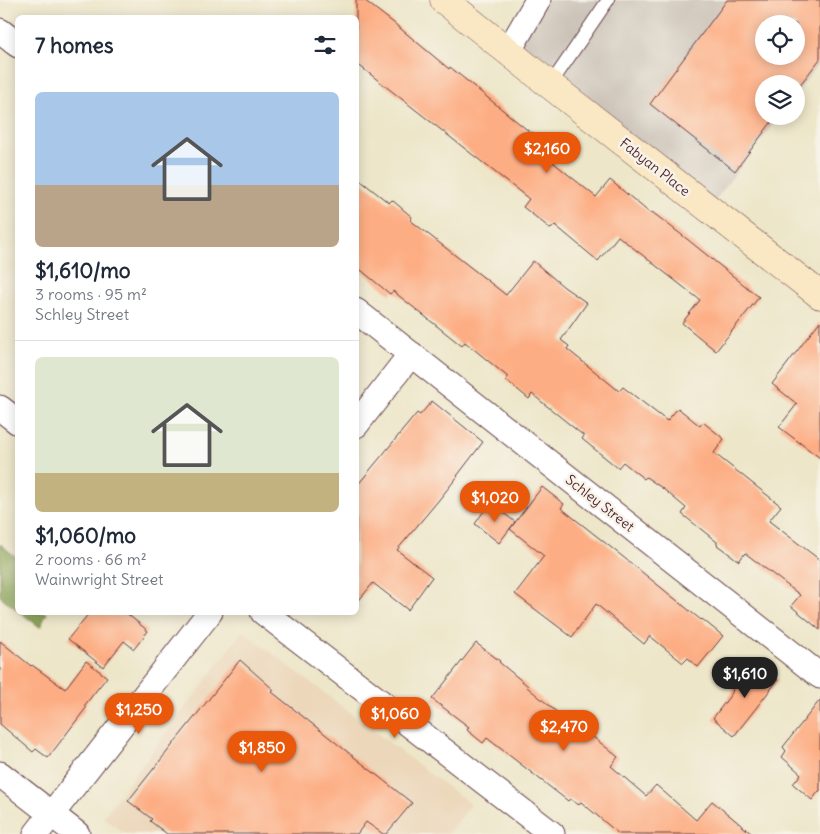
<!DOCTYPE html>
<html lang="en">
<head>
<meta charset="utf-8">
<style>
	:root { --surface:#fff; --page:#f2f2f3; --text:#1f2937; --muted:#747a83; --line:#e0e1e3; --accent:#ea580c }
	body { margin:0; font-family:Delius,sans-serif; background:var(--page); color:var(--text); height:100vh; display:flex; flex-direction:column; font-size:19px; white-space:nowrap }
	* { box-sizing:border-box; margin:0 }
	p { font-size:16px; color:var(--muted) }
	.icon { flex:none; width:28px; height:28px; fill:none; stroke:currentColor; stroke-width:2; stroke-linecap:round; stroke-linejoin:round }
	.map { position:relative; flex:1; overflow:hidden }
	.drawer { position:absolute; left:15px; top:15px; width:344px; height:600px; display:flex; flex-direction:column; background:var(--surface); border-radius:8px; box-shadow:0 2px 12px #0003 }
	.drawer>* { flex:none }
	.buttons { position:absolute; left:755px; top:15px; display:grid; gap:10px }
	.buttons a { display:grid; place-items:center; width:50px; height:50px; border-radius:50%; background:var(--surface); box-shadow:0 2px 12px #0003; font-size:25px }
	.price { position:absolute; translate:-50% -42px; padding:0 11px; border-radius:18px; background:var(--accent); color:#fff; font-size:16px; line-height:32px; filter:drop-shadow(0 1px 2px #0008) }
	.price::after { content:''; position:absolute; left:50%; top:30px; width:15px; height:11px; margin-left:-8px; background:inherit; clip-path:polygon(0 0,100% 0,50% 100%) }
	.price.current { background:#222; color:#fff }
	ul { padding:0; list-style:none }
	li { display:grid; align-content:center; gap:10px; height:265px; padding:0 20px }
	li+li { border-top:1px solid var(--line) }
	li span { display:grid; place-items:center; height:155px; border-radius:8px; color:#555 }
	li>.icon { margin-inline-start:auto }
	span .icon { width:90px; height:90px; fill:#fffc; stroke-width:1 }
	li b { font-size:21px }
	h2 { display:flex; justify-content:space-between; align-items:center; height:60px; padding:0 20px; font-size:21px }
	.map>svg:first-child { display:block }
	.built { fill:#ecd7ba }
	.industrial { fill:#cbc2b8; fill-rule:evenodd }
	.forest { fill:#8aa456; stroke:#6a6240 }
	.building { fill:#fdad83; fill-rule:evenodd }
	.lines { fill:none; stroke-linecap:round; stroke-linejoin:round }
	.lane-casing { stroke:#623d43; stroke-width:14 }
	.street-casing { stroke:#623d43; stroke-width:27 }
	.secondary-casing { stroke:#623d43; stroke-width:29 }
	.lane { stroke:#fff; stroke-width:12 }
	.street { stroke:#fff; stroke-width:25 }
	.secondary { stroke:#fae7c3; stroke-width:28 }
	.labels { text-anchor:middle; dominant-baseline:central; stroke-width:5; stroke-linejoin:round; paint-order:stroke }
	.street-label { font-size:14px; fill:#4a1f2b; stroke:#f7f3e8 }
</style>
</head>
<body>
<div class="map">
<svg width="820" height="834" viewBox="0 0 820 834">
	<rect width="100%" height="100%" fill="#f7f3e8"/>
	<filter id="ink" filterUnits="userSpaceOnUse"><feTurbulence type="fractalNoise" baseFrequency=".02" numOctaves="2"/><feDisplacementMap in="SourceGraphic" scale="10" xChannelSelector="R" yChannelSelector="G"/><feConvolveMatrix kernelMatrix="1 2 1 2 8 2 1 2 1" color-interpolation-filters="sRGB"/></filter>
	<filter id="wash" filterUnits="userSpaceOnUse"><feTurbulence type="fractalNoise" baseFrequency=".0096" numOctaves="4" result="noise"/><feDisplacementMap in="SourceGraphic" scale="20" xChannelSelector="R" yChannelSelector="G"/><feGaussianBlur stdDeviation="1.12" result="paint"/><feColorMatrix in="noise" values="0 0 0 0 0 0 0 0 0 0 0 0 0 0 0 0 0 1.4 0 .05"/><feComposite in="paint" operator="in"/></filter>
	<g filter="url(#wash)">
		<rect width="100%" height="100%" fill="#ede6c9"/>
		<path class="built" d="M243,631L471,805L448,834H125L103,817Z"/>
		<path class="industrial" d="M531,0H820V65L818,64L796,94V84H764V116H779L707,211L507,41ZM764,24H796V56H764Z"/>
		<g class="forest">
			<path d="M0,544L17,558V610L0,596Z"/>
			<path d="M21,613H47L40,627Z"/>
		</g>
		<g id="blocks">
			<g class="building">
				<path d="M356,0H364L395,24L449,69L450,67L531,133L532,132L556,150L549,159L596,197L610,180L651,214L652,212L687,239L759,297L716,351L682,323L700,300L618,236L598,261L555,225L551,229L523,207L529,199L356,63Z"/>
				<path d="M727,0H820V59L796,90V84H764V116H776L735,171L650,104ZM764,24H796V56H764Z"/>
				<path d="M356,177L389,203L392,200L412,217L410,220L506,295L533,261L564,287L587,303L561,340L569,346L567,349L619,391L623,387L667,421L678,408L700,426L703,422L724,439L714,453L781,506L769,521L820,560V630L791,606L800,595L745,553L739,561L717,545V542L682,514L686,508L662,488L646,477L644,479L623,462L618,468L582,439L584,436L532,394L529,399L506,380L508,377L465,342L462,346L393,291L390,294L356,266Z"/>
				<path d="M820,321V458L779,427L797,404L772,384Z"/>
				<path d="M432,401L483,442L457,476H458L438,501L397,550L432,577L408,610L373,583L356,604V487L417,413L420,415Z"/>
				<path d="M542,487L564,504L561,508L632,564L701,620L702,619L723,636L698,667L688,658L683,663L650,636L644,644L596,604L572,637L515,594L544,556L510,529Z"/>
				<path d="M490,502L515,522L499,543L475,524Z"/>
				<path d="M90,612H125L148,631L134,649L124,641L103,667L68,639Z"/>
				<path d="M0,641L31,666L32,665L65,689L86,661L107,677L84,706L86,708L48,758L36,749L33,752L0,724Z"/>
				<path d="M476,643L500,661L499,662L528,686L527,687L564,718L566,715L618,757L611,766L646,796L656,785L696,820L712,801L752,834H619L581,802L579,805L570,799L568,801L487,738L483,743L467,730L469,727L432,699Z"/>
				<path d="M240,660L274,690L272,692L412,803L386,834H383L366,822L357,834H167L150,821L152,819L128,801Z"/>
				<path d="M756,664L778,680L734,736L713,718L732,693L733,688L741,682Z"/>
				<path d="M820,700V791H819L812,800L793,784L801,774L782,757L786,751L783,747Z"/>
			</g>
		</g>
	</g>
	<g filter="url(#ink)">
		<use href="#blocks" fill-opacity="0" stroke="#623d43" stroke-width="1"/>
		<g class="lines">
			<defs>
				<path id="lane" d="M550,85L608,0"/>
				<g id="street">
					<path d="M0,31L18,45"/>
					<path d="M508,52L538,0"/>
					<path d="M356,311L820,676"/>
					<path d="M0,408L18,422"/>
					<path d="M356,425L411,354"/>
					<path d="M263,612L552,834"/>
					<path d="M0,774L77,834"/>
					<path d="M36,834L210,612"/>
				</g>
				<path id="secondary" d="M444,0L550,85L820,295"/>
			</defs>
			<use href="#lane" class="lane-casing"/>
			<use href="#street" class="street-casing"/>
			<use href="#secondary" class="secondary-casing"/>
			<use href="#lane" class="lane"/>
			<use href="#street" class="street"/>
			<use href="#secondary" class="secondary"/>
		</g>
	</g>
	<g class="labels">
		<g class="street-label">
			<text transform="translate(655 167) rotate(38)">Fabyan Place</text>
			<text transform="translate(600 503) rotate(38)">Schley Street</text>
		</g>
	</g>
</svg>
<div class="buttons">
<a><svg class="icon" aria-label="locate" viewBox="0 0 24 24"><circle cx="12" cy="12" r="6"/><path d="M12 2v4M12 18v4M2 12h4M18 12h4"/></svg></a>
<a><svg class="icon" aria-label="layers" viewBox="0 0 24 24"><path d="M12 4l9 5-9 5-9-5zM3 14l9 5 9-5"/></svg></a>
</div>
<b class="price" style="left:547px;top:174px">$2,160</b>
<b class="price" style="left:495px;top:523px">$1,020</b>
<b class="price current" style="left:745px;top:699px">$1,610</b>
<b class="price" style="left:139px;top:735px">$1,250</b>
<b class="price" style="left:395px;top:739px">$1,060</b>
<b class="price" style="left:564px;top:752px">$2,470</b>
<b class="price" style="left:262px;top:773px">$1,850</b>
<section class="drawer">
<h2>7 homes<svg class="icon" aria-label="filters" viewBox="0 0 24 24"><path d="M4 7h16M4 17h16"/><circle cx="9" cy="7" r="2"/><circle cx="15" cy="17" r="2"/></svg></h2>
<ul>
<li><span style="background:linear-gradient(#a9c7e8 60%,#b9a48a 0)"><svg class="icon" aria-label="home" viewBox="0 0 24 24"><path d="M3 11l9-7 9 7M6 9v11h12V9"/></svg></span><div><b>$1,610/mo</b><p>3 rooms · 95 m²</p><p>Schley Street</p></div></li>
<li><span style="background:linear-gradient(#dfe7d0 75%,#c2b280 0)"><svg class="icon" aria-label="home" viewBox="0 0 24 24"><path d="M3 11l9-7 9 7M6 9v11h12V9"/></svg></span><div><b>$1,060/mo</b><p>2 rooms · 66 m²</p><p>Wainwright Street</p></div></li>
</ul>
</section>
</div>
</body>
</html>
